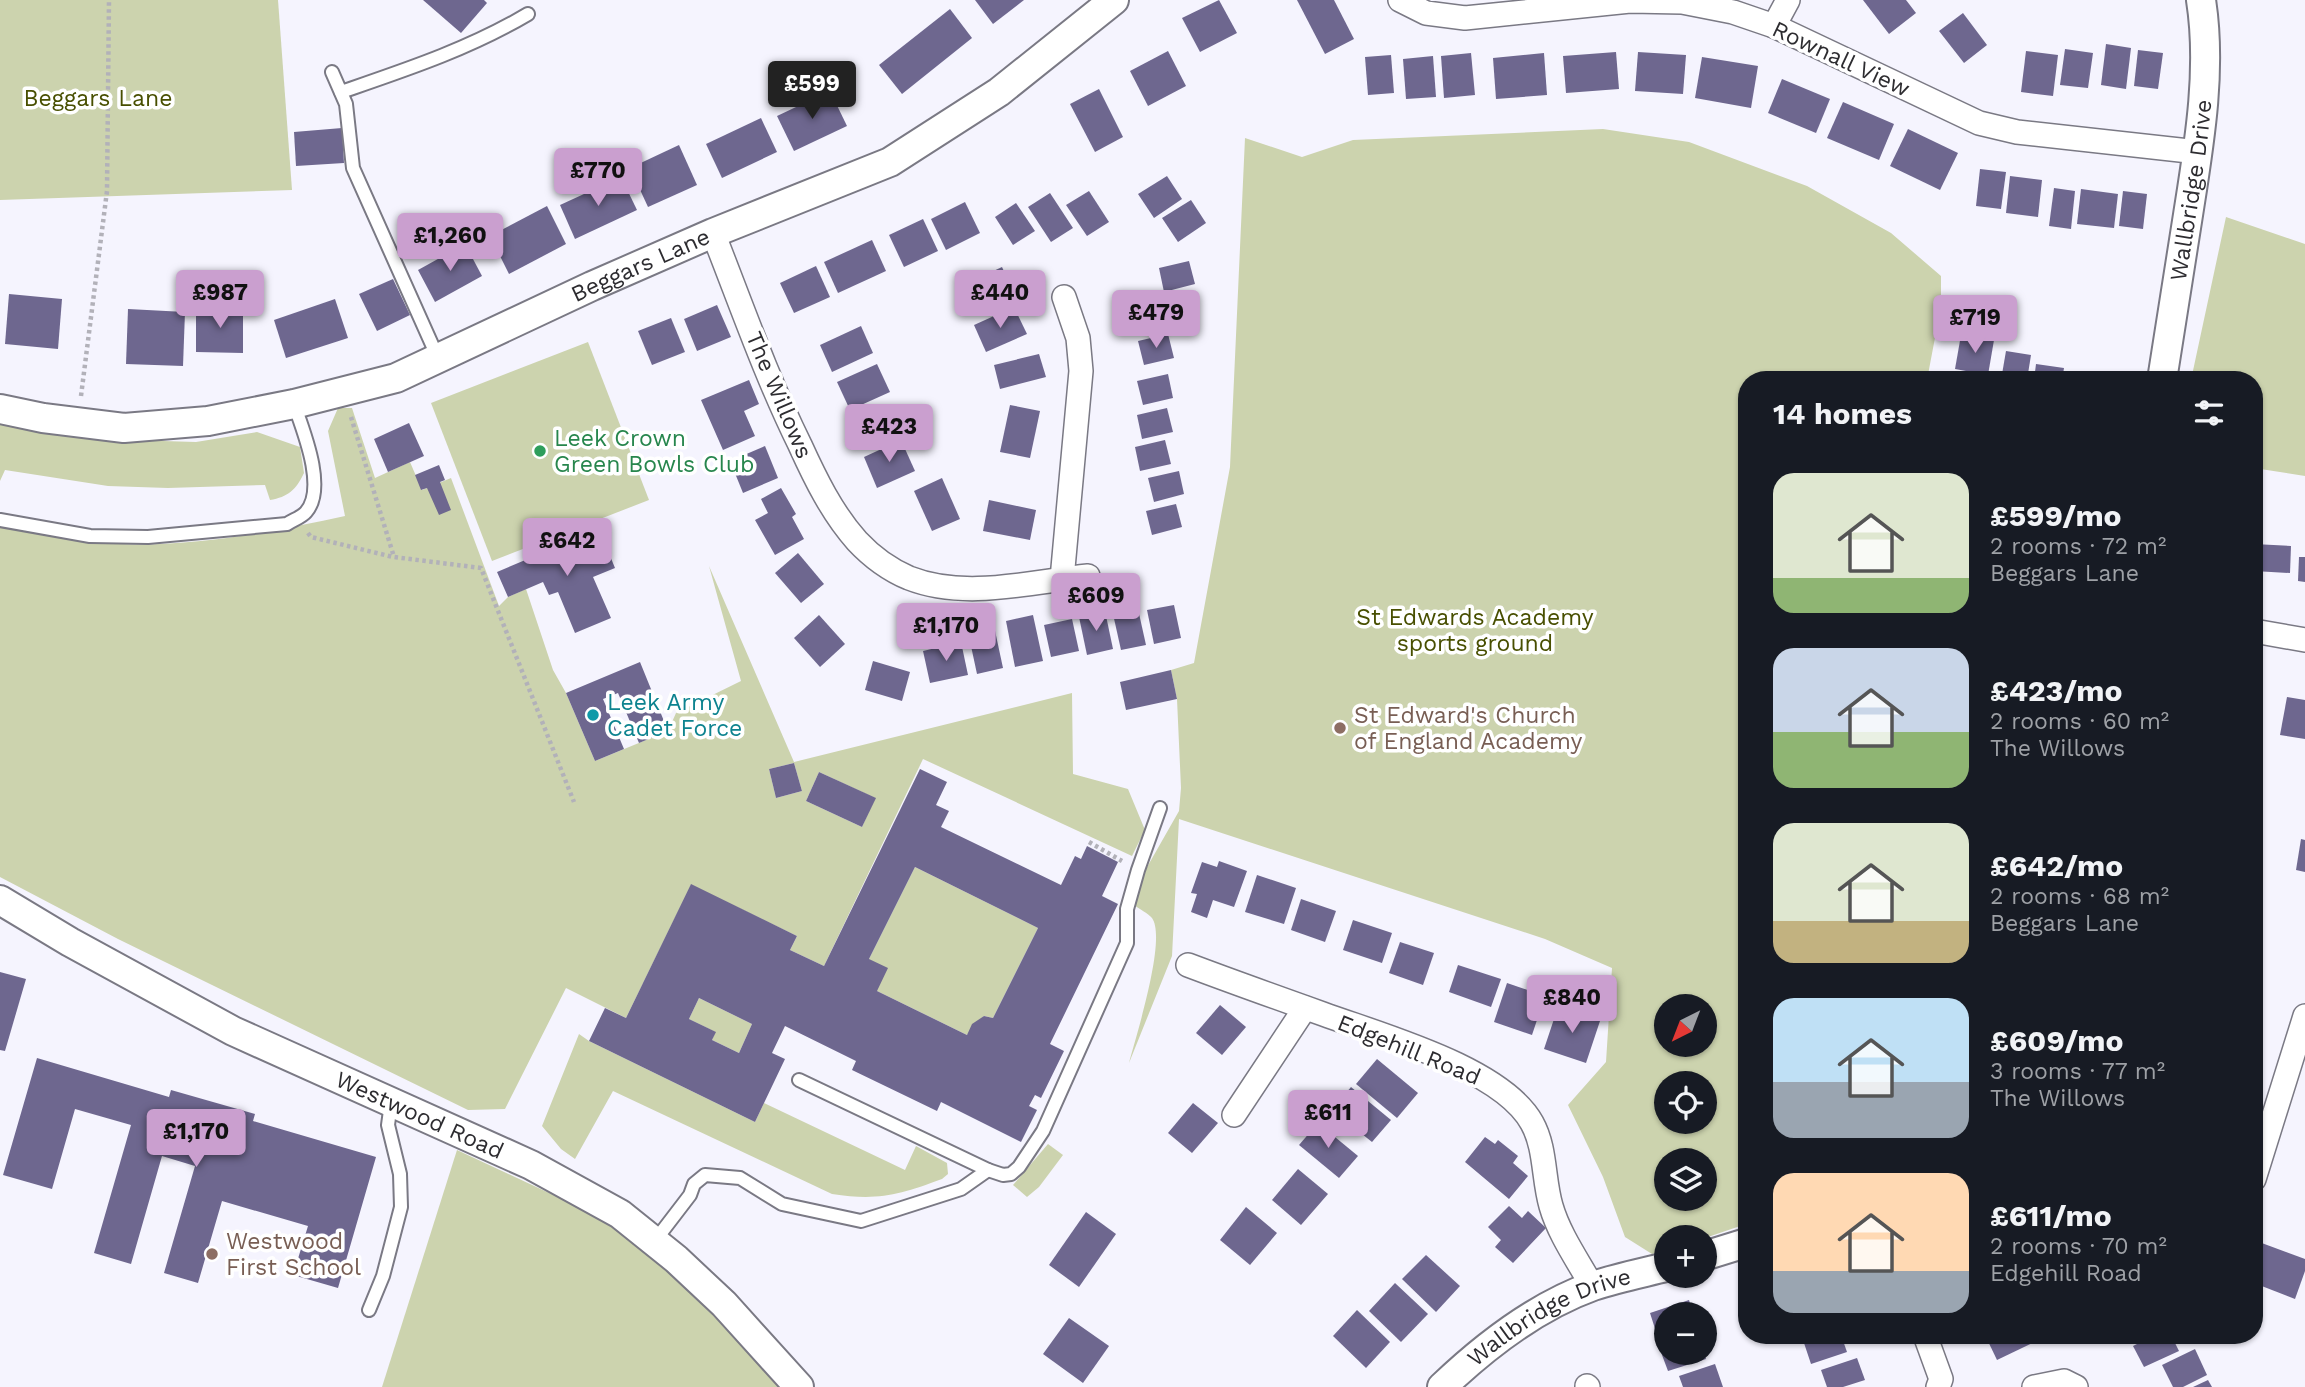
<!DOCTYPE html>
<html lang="en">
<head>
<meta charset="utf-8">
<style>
	:root { --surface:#171b24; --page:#20242c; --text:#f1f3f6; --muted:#9ea1a6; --accent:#ca9fcf }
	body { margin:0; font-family:"Work Sans",sans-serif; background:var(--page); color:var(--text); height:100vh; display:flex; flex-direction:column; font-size:26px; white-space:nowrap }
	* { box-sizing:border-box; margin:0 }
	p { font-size:23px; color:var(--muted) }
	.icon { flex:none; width:38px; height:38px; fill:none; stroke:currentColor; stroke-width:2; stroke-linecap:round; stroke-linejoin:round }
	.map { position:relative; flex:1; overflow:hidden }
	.panel { position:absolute; left:1738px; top:371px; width:525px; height:973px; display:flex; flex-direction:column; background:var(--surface); border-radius:28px; box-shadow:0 2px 5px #0004 }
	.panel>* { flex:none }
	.needle { width:46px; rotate:222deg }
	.tools { position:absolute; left:1654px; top:994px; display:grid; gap:14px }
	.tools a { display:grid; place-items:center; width:63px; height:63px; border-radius:50%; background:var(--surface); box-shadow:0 2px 5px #0004; font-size:35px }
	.price { position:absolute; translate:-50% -60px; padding:0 16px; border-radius:7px; background:var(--accent); color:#111; font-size:23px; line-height:46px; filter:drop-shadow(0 2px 4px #0008) }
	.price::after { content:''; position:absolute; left:50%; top:42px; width:21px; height:16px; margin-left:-10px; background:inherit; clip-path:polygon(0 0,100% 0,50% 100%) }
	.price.active { background:#222; color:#fff }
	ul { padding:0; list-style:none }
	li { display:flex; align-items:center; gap:21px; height:175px; padding:0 35px }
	li span { display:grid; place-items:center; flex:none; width:196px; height:140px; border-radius:21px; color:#555 }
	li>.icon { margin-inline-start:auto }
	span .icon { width:84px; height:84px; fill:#fffc; stroke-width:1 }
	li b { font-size:30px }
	h2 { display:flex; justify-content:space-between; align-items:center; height:84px; padding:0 35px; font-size:30px }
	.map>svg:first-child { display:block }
	.green { fill:#ccd3ae; fill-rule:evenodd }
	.building { fill:#6e678f; fill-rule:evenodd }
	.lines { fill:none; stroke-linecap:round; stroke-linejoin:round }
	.service-casing { stroke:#7a7984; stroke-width:16 }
	.minor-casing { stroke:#7a7984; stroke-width:26 }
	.tertiary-casing { stroke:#7a7984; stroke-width:32 }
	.path { stroke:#b2b1b9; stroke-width:4.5; stroke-dasharray:3.5 3.5; stroke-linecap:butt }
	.service { stroke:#fff; stroke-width:12 }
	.minor { stroke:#fff; stroke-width:23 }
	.tertiary { stroke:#fff; stroke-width:28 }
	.leisure-dot { fill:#2e9e5b; stroke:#fff; stroke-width:2.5 }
	.culture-dot { fill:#0f9aa8; stroke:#fff; stroke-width:2.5 }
	.education-dot { fill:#8d6e63; stroke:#fff; stroke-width:2.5 }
	.labels { text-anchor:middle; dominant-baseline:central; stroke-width:7; stroke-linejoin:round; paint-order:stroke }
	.street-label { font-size:23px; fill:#2d2c30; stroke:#fff }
	.park-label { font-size:23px; fill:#484f01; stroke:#fff }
	.leisure-label { font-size:23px; fill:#27864d; stroke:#fff; text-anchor:start }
	.culture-label { font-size:23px; fill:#0d838f; stroke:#fff; text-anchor:start }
	.education-label { font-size:23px; fill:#785e54; stroke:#fff; text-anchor:start }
</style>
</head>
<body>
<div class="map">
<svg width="2305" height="1387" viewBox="0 0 2305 1387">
	<rect width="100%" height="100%" fill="#f5f4fe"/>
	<g class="green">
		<path d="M0,0H278L292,190L0,200Z"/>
		<path d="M1603,129L1689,142L1807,186L1891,233L1941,276V306L1927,380H1746V1224L1705,1238L1666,1237V1250L1652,1254L1625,1237L1603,1177L1568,1105L1606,1062L1612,968L1545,939L1179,819L1172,956L1129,1063C1136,1036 1167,939 1152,918C1148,913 1139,909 1134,905L1138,883L1179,811L1181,788L1177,699L1171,670L1194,663L1230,467L1245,138L1302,157L1353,140ZM1666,1006H1704V1045H1666ZM1666,1083H1704V1122H1666ZM1666,1160H1704V1199H1666Z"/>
		<path d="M2226,217L2305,244V476L2254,468V380H2191Z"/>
		<path d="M588,342L649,500L492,561L431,403Z"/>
		<path d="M338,408H352L375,478L410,462L422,490L451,478L499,606L508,597L526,589L553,670L566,693L595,761L668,731L676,713L741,681L709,566L794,762L1072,693L1073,774L1128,789L1145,830L1132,856L923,759L824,966L790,950L797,936L691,885L626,1018L566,988L505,1109L468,1110L118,939L0,877V524C31,530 63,538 95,542C175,551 267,533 345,516L328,431ZM794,763L802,791L776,798L769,769ZM819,772L875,798L862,827L806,801Z"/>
		<path d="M0,422L130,440L196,442L257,432L300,447L304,473C296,490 288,497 270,500L265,485L168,488L108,486L5,470L0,481Z"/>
		<path d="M915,867L1038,928L993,1018L984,1016L967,1035L877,991L869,959Z"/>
		<path d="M699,998L752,1024L739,1053L712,1040L715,1032L689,1019Z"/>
		<path d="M579,1034L589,1041L755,1122L764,1103L905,1170L916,1146L947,1163L948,1174L942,1179C899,1195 878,1201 832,1194L613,1091L575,1159L561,1149L542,1126Z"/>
		<path d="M1048,1144L1063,1155L1039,1187L1027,1197L1013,1185Z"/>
		<path d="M457,1150L654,1242L798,1387H382Z"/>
	</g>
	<g class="building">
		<path d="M423,0H484L487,3L461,33Z"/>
		<path d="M975,0H1024L993,24Z"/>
		<path d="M1219,0L1237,33L1200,52L1182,18Z"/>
		<path d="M1297,0H1334L1354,39L1325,54Z"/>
		<path d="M1863,0H1906L1916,13L1889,34Z"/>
		<path d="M950,9L972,38L902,94L879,65Z"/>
		<path d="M1963,13L1987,45L1964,63L1939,31Z"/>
		<path d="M2106,44L2131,48L2126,89L2101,85Z"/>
		<path d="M2065,49L2093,53L2088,88L2060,85Z"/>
		<path d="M2138,50L2163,53L2158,89L2134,86Z"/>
		<path d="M1168,51L1186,86L1148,106L1130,71Z"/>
		<path d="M2026,51L2058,55L2053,96L2021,92Z"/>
		<path d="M1616,52L1619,89L1566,93L1563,56Z"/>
		<path d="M1638,52L1686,55L1683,94L1635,91Z"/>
		<path d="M1471,53L1475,95L1444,98L1441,56Z"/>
		<path d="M1544,53L1547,95L1496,99L1493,58Z"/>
		<path d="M1391,55L1394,93L1368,95L1365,57Z"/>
		<path d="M1433,56L1436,97L1406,99L1403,59Z"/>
		<path d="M1702,57L1758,66L1751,108L1695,98Z"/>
		<path d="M1782,79L1830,99L1816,133L1768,113Z"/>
		<path d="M1099,89L1123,137L1095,152L1070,104Z"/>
		<path d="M830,91L847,126L794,151L777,116Z"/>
		<path d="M1843,102L1894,124L1879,160L1827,138Z"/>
		<path d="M761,118L777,152L722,178L706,144Z"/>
		<path d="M342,128L344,163L296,166L294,132Z"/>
		<path d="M1908,129L1958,153L1940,190L1890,166Z"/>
		<path d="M679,145L697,185L648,207L630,168Z"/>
		<path d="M1980,169L2006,172L2001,209L1976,206Z"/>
		<path d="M1167,176L1182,199L1154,218L1138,194Z"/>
		<path d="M2010,176L2042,180L2038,217L2006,213Z"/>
		<path d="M621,177L637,210L575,239L560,205Z"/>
		<path d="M2054,188L2075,191L2071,229L2049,226Z"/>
		<path d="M2081,189L2118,194L2114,228L2077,224Z"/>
		<path d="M1089,191L1109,222L1087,236L1066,205Z"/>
		<path d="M2123,191L2147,194L2143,229L2119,226Z"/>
		<path d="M1050,193L1073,228L1051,242L1028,207Z"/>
		<path d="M1191,200L1206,223L1178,242L1162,218Z"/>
		<path d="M965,202L980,233L946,250L931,219Z"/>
		<path d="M1016,203L1035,231L1013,245L995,217Z"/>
		<path d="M547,206L566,244L509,274L490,236Z"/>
		<path d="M923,219L938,251L904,267L889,235Z"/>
		<path d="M872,240L886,271L838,293L824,262Z"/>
		<path d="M465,244L482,276L435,302L418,270Z"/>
		<path d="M1189,261L1195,284L1164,292L1159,268Z"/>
		<path d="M816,266L830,297L794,313L780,283Z"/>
		<path d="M1002,267L1014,293L971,313L959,287Z"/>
		<path d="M393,279L410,315L377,331L359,294Z"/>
		<path d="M9,294L62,299L58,349L5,344Z"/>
		<path d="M1189,296L1194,320L1164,327L1158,303Z"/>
		<path d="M335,299L348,338L286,358L274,320Z"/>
		<path d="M717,305L731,337L697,351L684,319Z"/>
		<path d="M196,306L243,307V353L196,352Z"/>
		<path d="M1014,307L1027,334L986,352L974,325Z"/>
		<path d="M128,309L185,312L183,366L126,364Z"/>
		<path d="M671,318L685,352L652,365L638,331Z"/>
		<path d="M861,326L873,353L832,372L820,345Z"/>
		<path d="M1168,334L1174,358L1144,365L1138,341Z"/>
		<path d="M1961,335L1994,340L1988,375L1955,369Z"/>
		<path d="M2006,351L2031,355L2027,380H2001Z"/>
		<path d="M1039,354L1046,377L1000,389L994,365Z"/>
		<path d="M877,364L890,392L850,410L837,382Z"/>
		<path d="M2036,364L2064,368L2062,380H2034Z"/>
		<path d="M2070,371L2094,374L2093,380H2069Z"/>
		<path d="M1168,374L1173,398L1143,405L1137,381Z"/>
		<path d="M749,380L759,404L744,411L755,436L723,450L701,400Z"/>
		<path d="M893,404L904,428L862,447L852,422Z"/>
		<path d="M1010,405L1040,411L1030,458L1000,452Z"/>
		<path d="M1167,408L1173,432L1142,439L1137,415Z"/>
		<path d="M409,423L424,456L388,472L374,439Z"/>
		<path d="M901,440L915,471L877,488L864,457Z"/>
		<path d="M1165,440L1171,464L1140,471L1135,447Z"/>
		<path d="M765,446L778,478L743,493L730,461Z"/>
		<path d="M439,465L445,480L440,482L451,510L439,515L427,488L421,490L415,475Z"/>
		<path d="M1179,471L1184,494L1154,502L1148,478Z"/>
		<path d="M942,478L960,519L932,531L914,491Z"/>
		<path d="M781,488L796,514L792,517L804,539L775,555L755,520L768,513L761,499Z"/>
		<path d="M989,500L1036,510L1030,540L983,531Z"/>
		<path d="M1176,504L1182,527L1152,535L1146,511Z"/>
		<path d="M599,529L615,568L593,577L611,618L575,633L558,592L549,595L543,582L508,597L497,572Z"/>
		<path d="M2254,544L2291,546L2290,573L2254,571Z"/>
		<path d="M798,553L824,584L801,603L775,573Z"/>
		<path d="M2299,557H2305V582L2298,581Z"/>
		<path d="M1174,605L1181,638L1154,644L1147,610Z"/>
		<path d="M1138,609L1146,645L1121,650L1113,614Z"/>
		<path d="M1105,611L1113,649L1087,655L1079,617Z"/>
		<path d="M819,615L845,644L820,667L794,638Z"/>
		<path d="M1033,615L1043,661L1015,667L1006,621Z"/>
		<path d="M1072,619L1079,651L1051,657L1044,625Z"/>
		<path d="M994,626L1003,668L977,674L968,632Z"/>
		<path d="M961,642L968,675L930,683L923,651Z"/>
		<path d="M873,661L910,672L902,701L865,690Z"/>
		<path d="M640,662L668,731L639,743L618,693L603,699L624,749L595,761L566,693Z"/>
		<path d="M1171,670L1177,699L1126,710L1120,682Z"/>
		<path d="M2287,697L2305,700V739L2280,735Z"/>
		<path d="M794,763L802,791L776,798L769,769Z"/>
		<path d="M920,769L947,782L936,805L949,811L941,827L1061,885L1075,856L1081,859L1087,846L1118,862L1102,896L1118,904L1050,1044L1064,1051L1041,1098L1035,1095L1029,1106L1037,1110L1021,1142L941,1102L937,1111L852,1070L856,1061L785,1026L772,1053L785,1059L755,1122L589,1041L605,1008L626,1018L691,884L797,936L790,950L824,966ZM915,867L1038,928L993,1018L984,1016L972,1024L967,1035L877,991L888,968L869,959ZM699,998L752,1024L739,1053L712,1040L716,1032L689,1019Z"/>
		<path d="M819,772L876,798L862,827L806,801Z"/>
		<path d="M2301,839L2305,840V872L2296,870Z"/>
		<path d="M1219,861L1247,871L1234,907L1213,900L1207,918L1191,912L1197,894L1191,893L1202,862L1217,867Z"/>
		<path d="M1257,875L1296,888L1284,924L1245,912Z"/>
		<path d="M1301,899L1336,911L1325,942L1291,930Z"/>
		<path d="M1353,920L1392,933L1382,963L1343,950Z"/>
		<path d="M1400,942L1434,953L1423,985L1389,973Z"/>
		<path d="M1458,965L1501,979L1491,1007L1449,992Z"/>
		<path d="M0,972L26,979L5,1051L0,1050Z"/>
		<path d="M1507,983L1545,996L1532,1035L1494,1022Z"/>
		<path d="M1220,1005L1246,1027L1222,1055L1196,1033Z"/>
		<path d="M1558,1007L1600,1021L1586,1063L1544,1049Z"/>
		<path d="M37,1058L169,1097L171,1090L255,1114L253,1121L376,1157L338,1288L293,1275L308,1226L222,1201L198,1283L164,1273L195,1166L162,1156L131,1264L94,1253L131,1125L75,1109L52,1189L3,1175Z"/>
		<path d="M1377,1059L1418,1093L1397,1118L1356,1084Z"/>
		<path d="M1351,1087L1391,1120L1372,1142L1332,1110Z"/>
		<path d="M1193,1103L1218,1123L1192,1153L1168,1133Z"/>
		<path d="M1318,1123L1358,1156L1339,1178L1299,1145Z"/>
		<path d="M1485,1137L1495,1144L1498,1140L1518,1156L1513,1163L1528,1176L1509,1199L1465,1162Z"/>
		<path d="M1298,1169L1328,1194L1301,1225L1272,1200Z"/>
		<path d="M1509,1206L1522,1218L1528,1211L1546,1228L1513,1263L1495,1247L1501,1240L1488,1227Z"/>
		<path d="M1246,1207L1277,1233L1250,1265L1220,1240Z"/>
		<path d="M1086,1212L1116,1234L1079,1287L1049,1265Z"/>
		<path d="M2259,1242L2305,1259V1271L2295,1299L2254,1283V1256Z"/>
		<path d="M1426,1255L1460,1286L1436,1312L1402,1279Z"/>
		<path d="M1395,1283L1428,1314L1401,1342L1369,1311Z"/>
		<path d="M1689,1300L1693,1314H1666V1335L1658,1338L1650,1313Z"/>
		<path d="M1357,1310L1390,1342L1366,1368L1333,1336Z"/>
		<path d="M1069,1318L1109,1346L1083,1383L1043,1354Z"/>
		<path d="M1827,1335H1841L1847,1352L1811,1364L1804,1343Z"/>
		<path d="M1985,1335H2049L1997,1360Z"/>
		<path d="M2155,1335H2171L2179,1351L2144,1367L2133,1346Z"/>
		<path d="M1666,1344V1353H1704L1706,1359L1668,1371L1659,1347Z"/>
		<path d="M2195,1349L2207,1375L2183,1387H2173L2162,1365Z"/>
		<path d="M1857,1358L1865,1380L1843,1387H1827L1821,1370Z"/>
		<path d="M1715,1364L1723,1387H1683L1679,1376Z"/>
		<path d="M2208,1380L2212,1387H2193Z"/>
	</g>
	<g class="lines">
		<defs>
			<g id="service">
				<path d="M332,72L346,104L353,168L438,358"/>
				<path d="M341,92C405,70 469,49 528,14"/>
				<path d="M0,520L90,536L148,537L287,524C293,520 302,517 306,512C327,488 303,430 294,404"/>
				<path d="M988,1170L1003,1175L1011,1174L1019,1167L1043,1131L1127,943V909L1138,870L1160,808"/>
				<path d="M654,1242L690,1195L694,1184L705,1175L740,1178L782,1204L861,1221L961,1189L988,1170L799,1080"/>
				<path d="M369,1310L383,1276L401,1207L400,1174L388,1125L391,1103"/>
			</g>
			<g id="minor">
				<path d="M1400,0L1426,13L1465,18L1630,1L1682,2L1733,12L1774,26L1979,123L2017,132L2198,152"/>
				<path d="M1774,26L1788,0"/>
				<path d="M713,233C741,304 766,376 800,445C815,478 832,513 857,541C871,556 890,570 909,578C965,600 1030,582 1088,576"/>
				<path d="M1062,579L1081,371L1078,338L1064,297"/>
				<path d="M2254,631L2305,640"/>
				<path d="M1188,965C1233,982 1278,998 1323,1014C1380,1035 1502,1068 1532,1123C1546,1148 1543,1179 1551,1206C1559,1234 1578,1261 1592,1286"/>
				<path d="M1234,1115L1305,1008"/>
				<path d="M2254,1179L2305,1016"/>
				<path d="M1925,1335L1941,1379L1938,1387"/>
				<path d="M1587,1386L1588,1387"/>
				<path d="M2034,1387L2064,1381L2076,1387"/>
			</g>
			<g id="tertiary">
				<path id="s1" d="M2162,380C2171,325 2179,270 2188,215C2199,145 2212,70 2201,0"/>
				<path id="s2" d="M0,409L43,418L124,428L208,421L294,404L396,378L592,286L713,233L890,162L999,92L1114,0"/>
				<path id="s3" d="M0,900L70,942L233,1031L531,1165L620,1214L676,1259L724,1304L799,1387"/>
				<path d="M1704,1256L1746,1243"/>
				<path id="s4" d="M1442,1387C1485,1346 1537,1306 1593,1286C1617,1278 1642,1273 1666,1267"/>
			</g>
		</defs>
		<use href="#service" class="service-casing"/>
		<use href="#minor" class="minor-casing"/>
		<use href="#tertiary" class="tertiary-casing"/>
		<g class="path">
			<path d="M81,396L107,191L109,0"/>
			<path d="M351,417L394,557L481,568L574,802"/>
			<path d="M308,533L311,537L393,557"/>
			<path d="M1089,842L1122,861"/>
		</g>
		<use href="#service" class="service"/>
		<use href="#minor" class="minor"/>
		<use href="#tertiary" class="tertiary"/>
	</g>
	<circle class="leisure-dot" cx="540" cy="451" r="7"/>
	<circle class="culture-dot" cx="593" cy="715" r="7"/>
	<g class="education-dot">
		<circle cx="1340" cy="728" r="7"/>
		<circle cx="212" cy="1254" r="7"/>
	</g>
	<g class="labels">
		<g class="street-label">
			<text transform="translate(1841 59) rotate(25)">Rownall View</text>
			<text stroke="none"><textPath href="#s1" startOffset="192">Wallbridge Drive</textPath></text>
			<text stroke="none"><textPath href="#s2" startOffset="672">Beggars Lane</textPath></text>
			<text transform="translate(779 395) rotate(67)">The Willows</text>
			<text transform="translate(1409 1050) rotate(22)">Edgehill Road</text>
			<text stroke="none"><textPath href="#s3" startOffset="472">Westwood Road</textPath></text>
			<text stroke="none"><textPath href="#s4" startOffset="130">Wallbridge Drive</textPath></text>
		</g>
		<g class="park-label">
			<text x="98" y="98">Beggars Lane</text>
			<text x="1475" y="617">St Edwards Academy<tspan x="1475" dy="26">sports ground</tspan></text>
		</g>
		<g class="leisure-label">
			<text x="554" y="438">Leek Crown<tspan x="554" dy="26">Green Bowls Club</tspan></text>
		</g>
		<g class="culture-label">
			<text x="607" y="702">Leek Army<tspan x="607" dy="26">Cadet Force</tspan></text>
		</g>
		<g class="education-label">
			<text x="1354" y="715">St Edward's Church<tspan x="1354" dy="26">of England Academy</tspan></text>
			<text x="226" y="1241">Westwood<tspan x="226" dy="26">First School</tspan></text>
		</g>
	</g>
</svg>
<div class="tools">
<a><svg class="needle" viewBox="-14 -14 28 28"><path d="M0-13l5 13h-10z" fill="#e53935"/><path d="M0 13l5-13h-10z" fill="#9ea1a6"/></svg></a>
<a><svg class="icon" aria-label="locate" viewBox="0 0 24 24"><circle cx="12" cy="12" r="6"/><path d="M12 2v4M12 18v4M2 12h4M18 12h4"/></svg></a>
<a><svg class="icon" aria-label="layers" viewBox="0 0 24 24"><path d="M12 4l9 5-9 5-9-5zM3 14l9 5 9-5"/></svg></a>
<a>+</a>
<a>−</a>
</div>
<b class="price active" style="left:812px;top:121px">£599</b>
<b class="price" style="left:598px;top:208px">£770</b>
<b class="price" style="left:450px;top:273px">£1,260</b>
<b class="price" style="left:220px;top:330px">£987</b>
<b class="price" style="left:1000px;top:330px">£440</b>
<b class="price" style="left:1156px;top:350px">£479</b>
<b class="price" style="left:1975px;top:355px">£719</b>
<b class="price" style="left:889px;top:464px">£423</b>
<b class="price" style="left:567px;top:578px">£642</b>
<b class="price" style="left:1096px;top:633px">£609</b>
<b class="price" style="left:946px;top:663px">£1,170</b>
<b class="price" style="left:1572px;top:1035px">£840</b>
<b class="price" style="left:1328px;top:1150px">£611</b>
<b class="price" style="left:196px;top:1169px">£1,170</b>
<section class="panel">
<h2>14 homes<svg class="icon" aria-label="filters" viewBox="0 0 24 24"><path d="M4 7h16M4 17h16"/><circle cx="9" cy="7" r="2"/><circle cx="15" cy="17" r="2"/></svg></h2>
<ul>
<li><span style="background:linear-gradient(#dfe7d0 75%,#8fb573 0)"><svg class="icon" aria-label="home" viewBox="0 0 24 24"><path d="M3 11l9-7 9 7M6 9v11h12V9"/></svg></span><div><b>£599/mo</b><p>2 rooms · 72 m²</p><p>Beggars Lane</p></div></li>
<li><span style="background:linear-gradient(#c9d6e8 60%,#8fb573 0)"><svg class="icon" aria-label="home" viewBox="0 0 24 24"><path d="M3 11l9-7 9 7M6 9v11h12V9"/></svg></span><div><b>£423/mo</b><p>2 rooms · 60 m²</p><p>The Willows</p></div></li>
<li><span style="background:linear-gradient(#dfe7d0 70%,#c2b280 0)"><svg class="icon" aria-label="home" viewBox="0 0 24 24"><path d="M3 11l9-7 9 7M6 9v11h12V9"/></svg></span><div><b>£642/mo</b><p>2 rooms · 68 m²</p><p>Beggars Lane</p></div></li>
<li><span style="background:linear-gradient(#bfe0f5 60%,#9aa5b1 0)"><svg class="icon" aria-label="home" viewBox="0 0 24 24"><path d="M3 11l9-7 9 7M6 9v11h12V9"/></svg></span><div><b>£609/mo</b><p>3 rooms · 77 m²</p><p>The Willows</p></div></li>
<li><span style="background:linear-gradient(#ffd9b3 70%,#9aa5b1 0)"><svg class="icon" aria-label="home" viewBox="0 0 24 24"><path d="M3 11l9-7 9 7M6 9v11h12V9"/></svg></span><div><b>£611/mo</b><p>2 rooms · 70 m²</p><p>Edgehill Road</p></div></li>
</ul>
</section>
</div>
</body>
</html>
